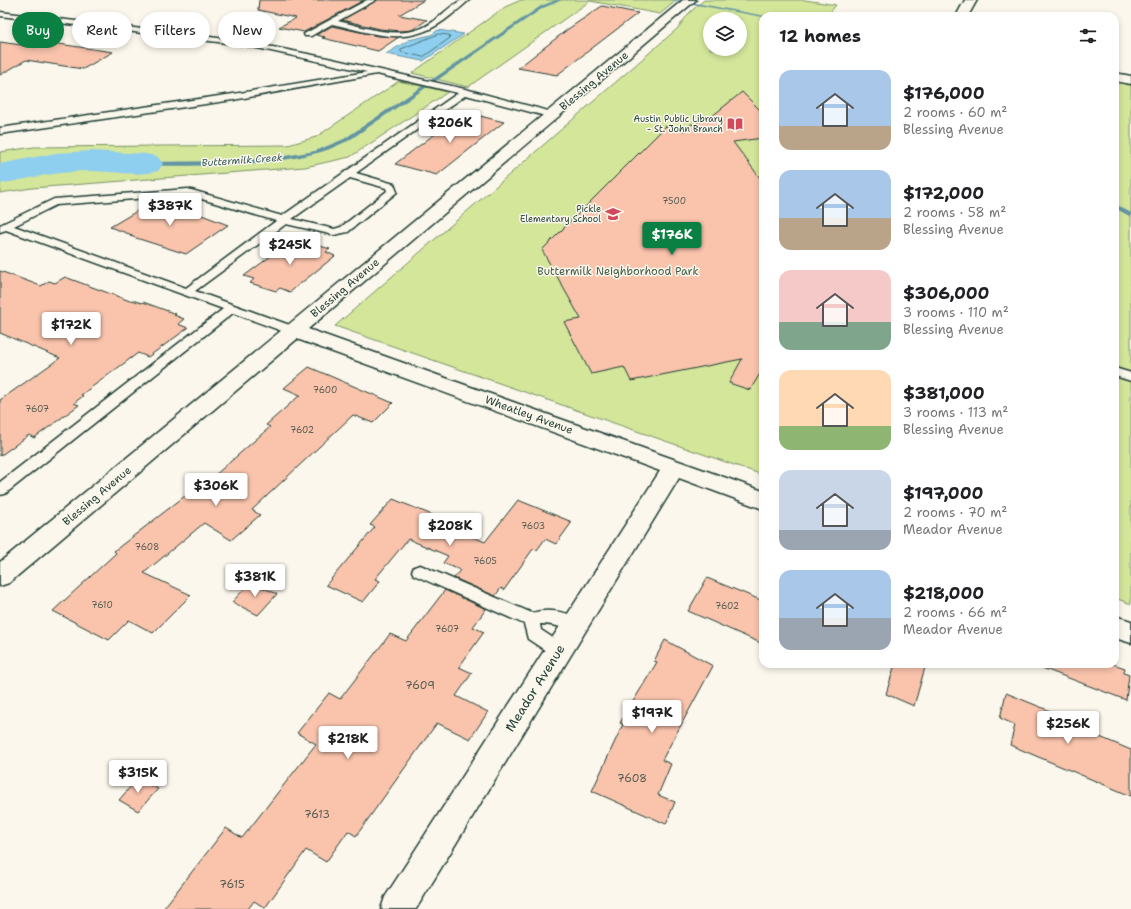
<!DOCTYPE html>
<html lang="en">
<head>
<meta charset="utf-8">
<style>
	:root { --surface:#fff; --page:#f6f6f6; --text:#202124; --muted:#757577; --accent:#0b8043 }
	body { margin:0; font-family:"Shantell Sans",sans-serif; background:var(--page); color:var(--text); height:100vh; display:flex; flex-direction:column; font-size:15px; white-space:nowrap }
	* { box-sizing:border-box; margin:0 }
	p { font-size:13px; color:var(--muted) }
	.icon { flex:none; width:22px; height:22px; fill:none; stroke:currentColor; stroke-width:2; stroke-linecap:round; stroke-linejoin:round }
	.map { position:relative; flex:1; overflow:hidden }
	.drawer { position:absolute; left:759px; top:12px; width:360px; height:656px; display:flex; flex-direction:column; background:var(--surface); border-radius:12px; box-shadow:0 2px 6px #0003 }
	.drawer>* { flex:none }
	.hud { position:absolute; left:12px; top:12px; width:380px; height:36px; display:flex; gap:8px }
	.fabs { position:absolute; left:703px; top:12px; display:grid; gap:8px }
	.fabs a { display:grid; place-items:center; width:44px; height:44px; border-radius:50%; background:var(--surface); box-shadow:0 2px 6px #0003; font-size:20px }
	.price { position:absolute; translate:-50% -34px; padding:0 9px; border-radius:4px; background:#fff; color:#222; font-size:13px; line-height:26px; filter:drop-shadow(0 1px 2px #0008) }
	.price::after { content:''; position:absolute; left:50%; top:24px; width:12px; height:9px; margin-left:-6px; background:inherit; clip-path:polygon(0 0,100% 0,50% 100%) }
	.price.on { background:var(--accent); color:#fff }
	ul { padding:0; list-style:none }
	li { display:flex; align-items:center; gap:12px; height:100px; padding:0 20px }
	li span { display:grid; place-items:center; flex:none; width:112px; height:80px; border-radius:12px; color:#555 }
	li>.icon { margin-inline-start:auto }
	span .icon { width:48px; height:48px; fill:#fffc; stroke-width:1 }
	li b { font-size:17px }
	h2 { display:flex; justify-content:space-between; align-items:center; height:48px; padding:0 20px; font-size:17px }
	.chip { padding:0 14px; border-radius:18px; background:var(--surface); box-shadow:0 2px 6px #0003; font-size:14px; line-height:36px }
	.chip.on { background:var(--accent); color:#fff }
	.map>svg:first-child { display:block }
	.green { fill:#d3e69a; stroke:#799267; fill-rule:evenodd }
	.water { fill:#8eceef; stroke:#6294a4 }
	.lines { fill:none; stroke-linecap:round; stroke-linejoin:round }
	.shore { stroke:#4b777f; stroke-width:1 }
	.stream { fill:#6294a4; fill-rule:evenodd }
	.river { fill:#8eceef; fill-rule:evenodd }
	.building { fill:#f9c3ac; stroke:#1f3d34 }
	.lane-casing { stroke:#1f3d34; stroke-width:3 }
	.street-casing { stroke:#1f3d34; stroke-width:3 }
	.lane { fill:#fbf7ec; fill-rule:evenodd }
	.street { fill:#fbf7ec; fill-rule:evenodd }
	.labels { text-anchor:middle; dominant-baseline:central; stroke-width:3; stroke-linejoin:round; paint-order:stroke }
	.far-poi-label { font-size:9px; fill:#1f3d34; stroke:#fbf7ec; text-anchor:end }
	.number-label { font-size:9px; fill:#565e52 }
	.far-water-label { font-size:10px; font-style:italic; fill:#355a59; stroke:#fbf7ec }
	.street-label { font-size:11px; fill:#1f3d34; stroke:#fbf7ec }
	.park-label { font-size:11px; fill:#435f48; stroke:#fbf7ec }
	.near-number-label { font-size:11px; fill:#565e52 }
	.near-street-label { font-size:13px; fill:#1f3d34; stroke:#fbf7ec }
</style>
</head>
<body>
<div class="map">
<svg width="1131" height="909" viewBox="0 0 1131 909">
	<rect width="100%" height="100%" fill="#fbf7ec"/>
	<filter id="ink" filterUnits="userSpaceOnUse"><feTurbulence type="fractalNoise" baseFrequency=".025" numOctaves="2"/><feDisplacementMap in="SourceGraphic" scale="8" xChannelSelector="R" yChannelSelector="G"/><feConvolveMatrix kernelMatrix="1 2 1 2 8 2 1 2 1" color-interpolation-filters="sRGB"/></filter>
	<g filter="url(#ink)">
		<g class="green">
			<path d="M521,0H677L660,14L590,1L468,87L412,73L505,7Z"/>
			<path d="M704,0H805L836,5L827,16H763V475L335,326L678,28L689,13ZM710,19H740V49H710Z"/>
			<path d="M399,81L448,92L350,157L305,167L32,188L0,193V152L34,147L288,145L316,137Z"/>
			<path d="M1115,82L1131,85V604L1115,598Z"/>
		</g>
		<path class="water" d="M438,30L464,34L423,61L386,54L409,40L431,35Z"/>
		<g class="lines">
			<path class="shore" d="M439,34L449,35L450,38L423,57L401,52V49L406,47Z"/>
			<g class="stream">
				<path d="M556,0H562L543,8L348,141C338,145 327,151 317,153C261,168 202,165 146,166L143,164L146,162L227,161L273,158L315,151L344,139L541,6Z"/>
				<path d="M670,0H679L765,16H763V17Z"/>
				<path d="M1115,204L1131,213V217L1115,208Z"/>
			</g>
			<path class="river" d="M91,151L146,154L158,157L163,164L158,171C136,177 114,171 91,171C60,171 30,178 0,184V164L56,153Z"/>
		</g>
		<g class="building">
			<path d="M259,0H364L304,32L279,27L296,18L258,10Z"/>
			<path d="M377,0H424L399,15L427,20L412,30L401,31L380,29L342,20Z"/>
			<path d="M602,6L638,13L557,75L518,68L568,29Z"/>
			<path d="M332,26L378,36L399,37L378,51L322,38L325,37L316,35Z"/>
			<path d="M0,42L35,47L45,42L113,52L83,69L26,60L0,75Z"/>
			<path d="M742,92L763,113V138L733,142L763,182V369L750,390L729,383L742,359L631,381L624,367L591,374L564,322L581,319L542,250L666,126L685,131L691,124L696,125L704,116L711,117Z"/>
			<path d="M464,112L504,122L437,175L395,164Z"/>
			<path d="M154,201L176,208L178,206L228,225L186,254L130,236L132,235L110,227Z"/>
			<path d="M291,241L301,244L304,241L330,249L326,252L335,256L290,292L280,288L276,291L250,283L254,279L244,276Z"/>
			<path d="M0,271L41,286L49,281L55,283L65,277L130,301L132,300L142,303L143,302L176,314L174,315L184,319L178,324L188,328L148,357L138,353L81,395L83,396L74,403L79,405L34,438L29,435L0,456V400L60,358L0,333Z"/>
			<path d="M309,367L393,403L373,423L353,415L252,510L260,515L231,540L204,523L144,573L191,595L153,633L129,620L109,640L53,611L116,553L114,551L203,482L206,483L270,427L266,425L300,395L284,388Z"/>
			<path d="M393,499L442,519L439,523L485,542L518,500L572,522L556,544L545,539L537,550L533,549L504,590L501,588L495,596L454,578L460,570L443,563L448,556L408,539L375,579L380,581L363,602L326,585L375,527L370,525Z"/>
			<path d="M707,578L763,601V644L688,611Z"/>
			<path d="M251,582L277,594L258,615L232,602Z"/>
			<path d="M445,590L486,609L473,627L484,632L459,667L472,673L456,696L488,712L470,739L437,723L356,836L348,831L326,862L306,850L265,908L254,901L248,909H163L226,828L242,838L316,744L297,733L329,693L340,699L390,634L406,641Z"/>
			<path d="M665,640L713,666L662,760L671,764L658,795L675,802L666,824L592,791L623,724L620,723L657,662L654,661Z"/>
			<path d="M895,664H926L914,706L886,694Z"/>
			<path d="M1038,664H1113L1125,668L1124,673L1129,675L1126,700L1037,666Z"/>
			<path d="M1006,693L1065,717L1064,722L1131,750V796L1010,745L1015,725L1000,718Z"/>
			<path d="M138,778L158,789L138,811L119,800Z"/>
		</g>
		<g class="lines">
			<defs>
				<g id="lane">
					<path d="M367,0H376L338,21C364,27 396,39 422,28C437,22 446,8 460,1C462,0 466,0 469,0C463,6 456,11 450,16C410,49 377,34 332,24L311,36H305L304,34Z"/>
					<path d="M0,12L243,41L323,57L465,89L556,113L557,115L553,118L466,95L356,173L394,184L397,192L348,232L334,235L286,224L195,291L298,328L300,331L298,334H290L233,313L5,494L0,495V482L223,309L6,230L0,232V225L54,199L188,189L282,216L458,93L377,74L233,100L0,134V128L233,94L367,72L243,45L0,16ZM350,178L386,188L387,191L341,227L334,229L292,219ZM188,195L276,221L186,288L14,226L56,205Z"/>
					<path d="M1115,368L1131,373V381L1115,376Z"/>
					<path d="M420,565L532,613C549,608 564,612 581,618L583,623L581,628C570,632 554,623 540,624L541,630L564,645L566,650L564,655L558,657L552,655L528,639L524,624L414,575L412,571L414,567Z"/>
				</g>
				<g id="street">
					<path d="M683,0H696L308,329L763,491V509L679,478L416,909H381L385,897L660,471L297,339L9,583L0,586V562Z"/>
					<path d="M965,0H977L968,16H956Z"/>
					<path d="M1115,73L1131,76V84L1115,81Z"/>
					<path d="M1115,616L1131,621V643L1115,638Z"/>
				</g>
			</defs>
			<use href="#lane" class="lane-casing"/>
			<use href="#street" class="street-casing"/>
			<use href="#lane" class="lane"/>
			<use href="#street" class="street"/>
		</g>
	</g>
	<defs>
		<symbol id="library-bare" viewBox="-9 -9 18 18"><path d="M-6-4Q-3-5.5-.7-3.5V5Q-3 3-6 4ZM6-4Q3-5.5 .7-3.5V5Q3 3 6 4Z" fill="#d1495b" stroke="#fbf7ec" stroke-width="2.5" paint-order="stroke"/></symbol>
		<symbol id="school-bare" viewBox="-9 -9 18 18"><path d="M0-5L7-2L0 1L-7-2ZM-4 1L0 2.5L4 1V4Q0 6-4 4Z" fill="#d1495b" stroke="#fbf7ec" stroke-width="2.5" paint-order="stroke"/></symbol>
	</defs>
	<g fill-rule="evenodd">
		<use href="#library-bare" x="724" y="113" width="22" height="22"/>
		<use href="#school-bare" x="602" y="203" width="22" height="22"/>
	</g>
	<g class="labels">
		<g class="far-poi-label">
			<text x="723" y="119">Austin Public Library<tspan x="723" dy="10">- St. John Branch</tspan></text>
			<text x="601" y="209">Pickle<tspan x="601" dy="10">Elementary School</tspan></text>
		</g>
		<g class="number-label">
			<text x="674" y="201">7500</text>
			<text x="325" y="390">7600</text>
			<text x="37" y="409">7607</text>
			<text x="302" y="430">7602</text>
			<text x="533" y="526">7603</text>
			<text x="147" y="547">7608</text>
			<text x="485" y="561">7605</text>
			<text x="102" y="605">7610</text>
			<text x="727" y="606">7602</text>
			<text x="447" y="629">7607</text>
		</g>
		<g class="far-water-label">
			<text transform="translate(242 160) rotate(-4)">Buttermilk Creek</text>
		</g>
		<g class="street-label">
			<text transform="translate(594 81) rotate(-40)">Blessing Avenue</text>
			<text transform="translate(345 288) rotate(-40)">Blessing Avenue</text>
			<text transform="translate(529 415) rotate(20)">Wheatley Avenue</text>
			<text transform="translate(97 496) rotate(-40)">Blessing Avenue</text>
		</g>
		<g class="park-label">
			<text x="618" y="271">Buttermilk Neighborhood Park</text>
		</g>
		<g class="near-number-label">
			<text x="420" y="685">7609</text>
			<text x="632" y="778">7608</text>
			<text x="317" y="814">7613</text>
			<text x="232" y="884">7615</text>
		</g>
		<g class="near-street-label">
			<text transform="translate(535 688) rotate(-58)">Meador Avenue</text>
		</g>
	</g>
</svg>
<div class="fabs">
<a><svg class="icon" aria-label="layers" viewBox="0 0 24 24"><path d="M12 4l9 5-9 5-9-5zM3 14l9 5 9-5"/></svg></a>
</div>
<b class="price" style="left:450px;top:144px">$206K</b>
<b class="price" style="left:170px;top:227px">$387K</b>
<b class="price on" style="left:672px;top:256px">$176K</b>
<b class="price" style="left:290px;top:266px">$245K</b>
<b class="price" style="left:71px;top:346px">$172K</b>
<b class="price" style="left:216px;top:507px">$306K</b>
<b class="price" style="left:450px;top:547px">$208K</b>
<b class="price" style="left:255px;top:598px">$381K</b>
<b class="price" style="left:652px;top:734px">$197K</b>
<b class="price" style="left:1068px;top:745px">$256K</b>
<b class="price" style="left:348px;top:760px">$218K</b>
<b class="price" style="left:138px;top:794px">$315K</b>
<div class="hud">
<a class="chip on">Buy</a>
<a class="chip">Rent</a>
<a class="chip">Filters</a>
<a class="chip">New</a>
</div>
<section class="drawer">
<h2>12 homes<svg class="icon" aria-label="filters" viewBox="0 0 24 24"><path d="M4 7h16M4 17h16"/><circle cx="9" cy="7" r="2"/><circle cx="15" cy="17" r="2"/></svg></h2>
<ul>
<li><span style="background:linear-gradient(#a9c7e8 70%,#b9a48a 0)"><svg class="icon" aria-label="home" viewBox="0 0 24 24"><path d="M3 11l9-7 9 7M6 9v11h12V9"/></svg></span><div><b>$176,000</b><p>2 rooms · 60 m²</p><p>Blessing Avenue</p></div></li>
<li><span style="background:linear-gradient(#a9c7e8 60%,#b9a48a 0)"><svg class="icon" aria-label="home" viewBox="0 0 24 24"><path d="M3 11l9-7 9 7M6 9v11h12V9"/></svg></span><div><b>$172,000</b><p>2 rooms · 58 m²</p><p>Blessing Avenue</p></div></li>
<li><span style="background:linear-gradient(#f6c9c9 65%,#7fa58c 0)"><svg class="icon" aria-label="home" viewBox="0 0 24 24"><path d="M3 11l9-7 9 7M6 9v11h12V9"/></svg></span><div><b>$306,000</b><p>3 rooms · 110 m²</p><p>Blessing Avenue</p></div></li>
<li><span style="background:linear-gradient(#ffd9b3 70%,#8fb573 0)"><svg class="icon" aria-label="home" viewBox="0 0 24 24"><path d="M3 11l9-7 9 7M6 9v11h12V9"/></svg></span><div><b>$381,000</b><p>3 rooms · 113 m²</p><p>Blessing Avenue</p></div></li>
<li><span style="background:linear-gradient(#c9d6e8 75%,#9aa5b1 0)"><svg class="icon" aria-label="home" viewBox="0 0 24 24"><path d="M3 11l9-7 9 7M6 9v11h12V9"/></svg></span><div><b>$197,000</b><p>2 rooms · 70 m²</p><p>Meador Avenue</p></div></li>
<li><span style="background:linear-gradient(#a9c7e8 60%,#9aa5b1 0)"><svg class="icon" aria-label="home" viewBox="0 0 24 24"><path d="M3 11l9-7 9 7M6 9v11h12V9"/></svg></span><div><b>$218,000</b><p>2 rooms · 66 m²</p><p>Meador Avenue</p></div></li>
</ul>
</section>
</div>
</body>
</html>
